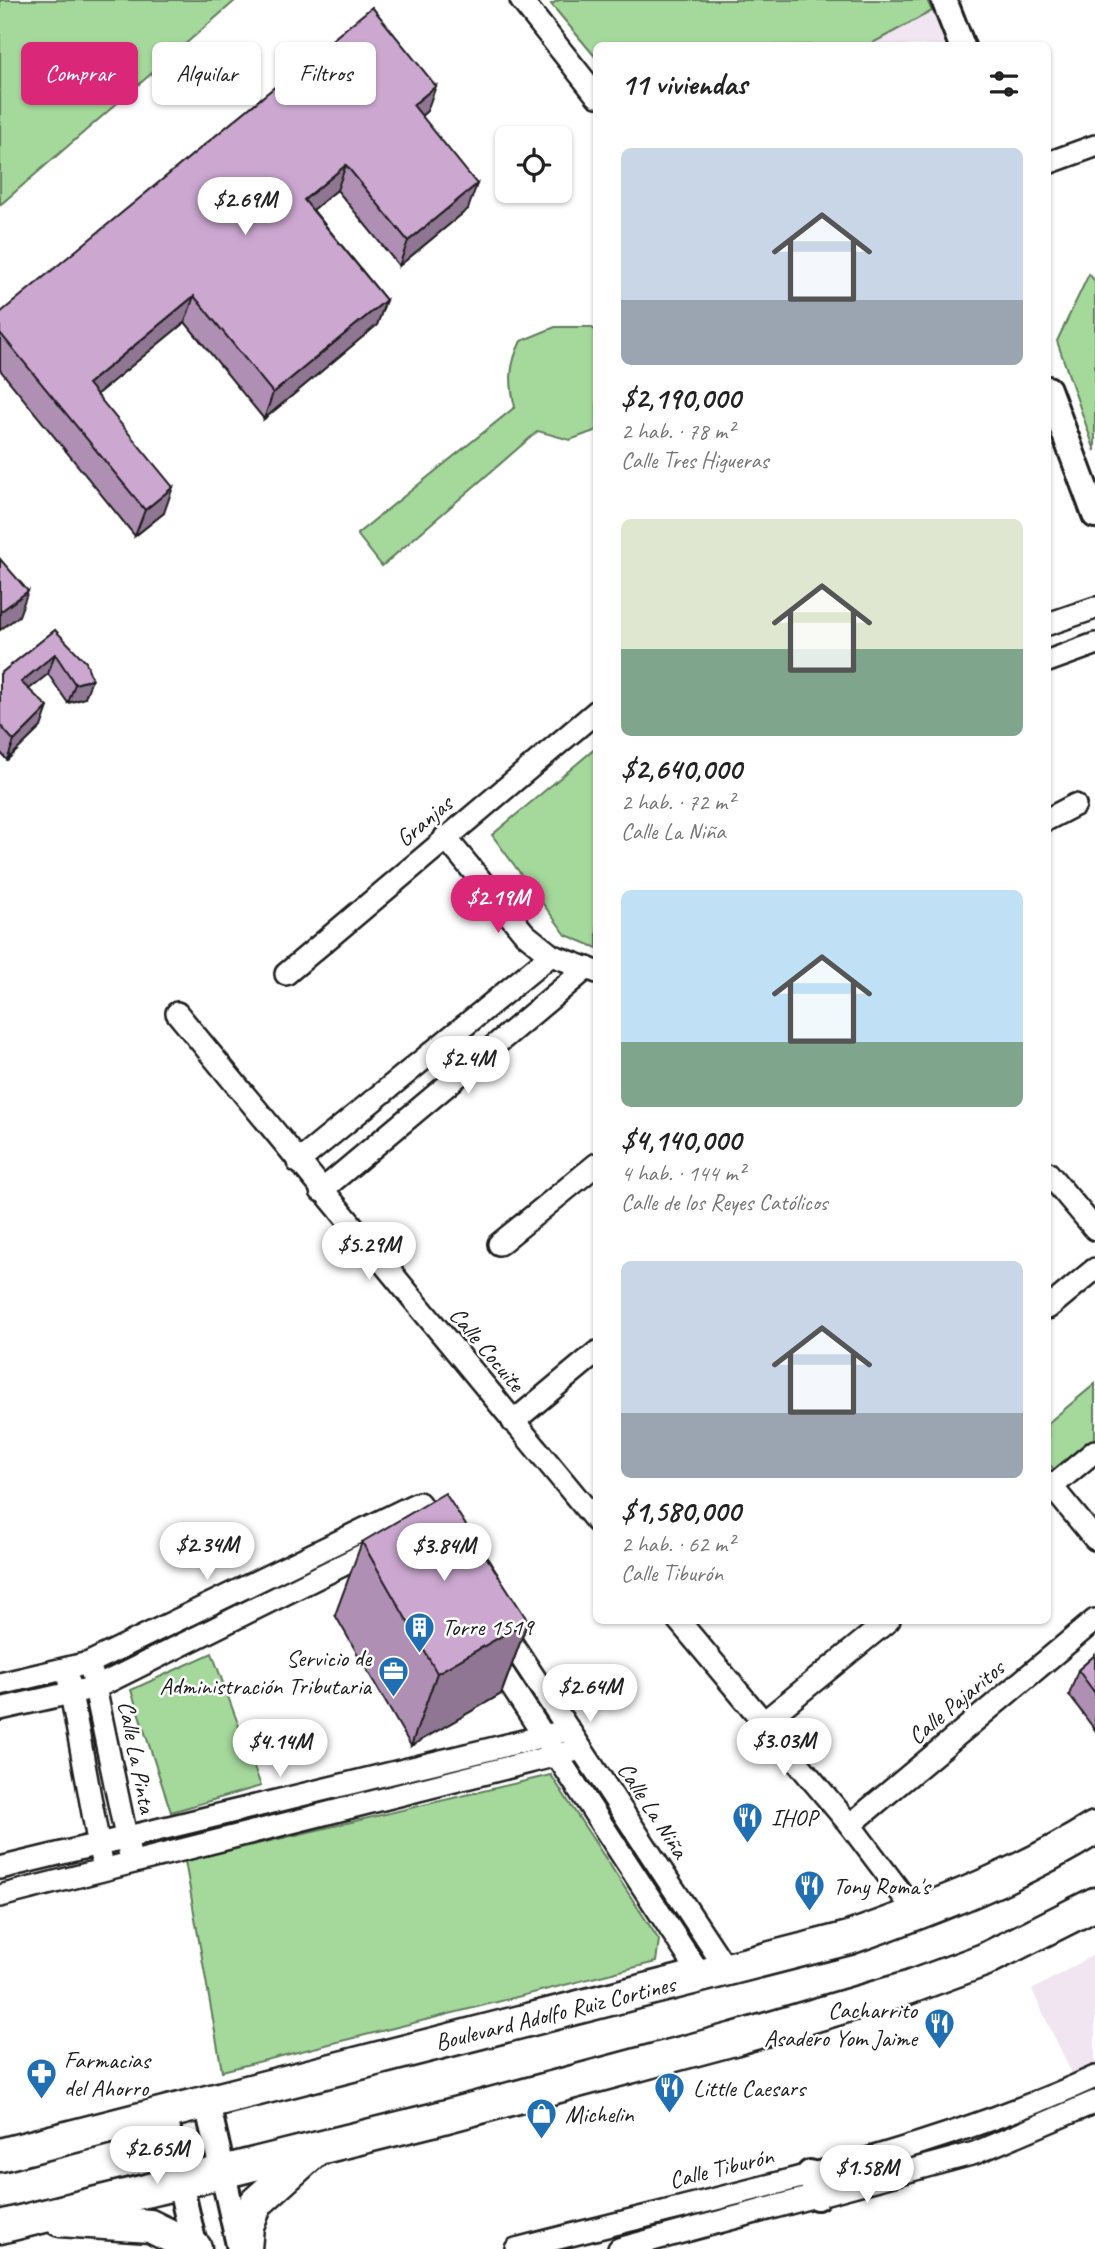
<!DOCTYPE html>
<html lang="es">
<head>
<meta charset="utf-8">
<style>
	:root { --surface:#fff; --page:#f2f2f2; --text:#222; --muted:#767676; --accent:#db2777 }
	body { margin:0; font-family:Caveat,sans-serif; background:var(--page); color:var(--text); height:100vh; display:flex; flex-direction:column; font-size:26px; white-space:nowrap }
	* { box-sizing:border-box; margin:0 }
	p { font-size:23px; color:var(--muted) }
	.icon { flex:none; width:38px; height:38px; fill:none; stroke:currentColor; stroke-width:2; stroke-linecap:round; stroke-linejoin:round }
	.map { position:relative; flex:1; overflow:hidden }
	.side { position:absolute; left:593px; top:42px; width:458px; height:1582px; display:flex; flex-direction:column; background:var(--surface); border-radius:10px; box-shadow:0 2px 5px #0004 }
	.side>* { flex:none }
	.banner { position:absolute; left:21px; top:42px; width:467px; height:63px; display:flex; gap:14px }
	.tools { position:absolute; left:495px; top:126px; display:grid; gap:14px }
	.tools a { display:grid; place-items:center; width:77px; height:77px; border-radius:10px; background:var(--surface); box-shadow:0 2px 5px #0004; font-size:35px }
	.price { position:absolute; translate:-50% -60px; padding:0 16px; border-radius:24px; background:#fff; color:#222; font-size:23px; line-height:46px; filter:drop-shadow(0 2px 4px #0008) }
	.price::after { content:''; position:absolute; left:50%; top:42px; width:21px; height:16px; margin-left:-10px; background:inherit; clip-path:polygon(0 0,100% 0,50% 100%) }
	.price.selected { background:var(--accent); color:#fff }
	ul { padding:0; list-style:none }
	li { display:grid; align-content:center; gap:14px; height:371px; padding:0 28px }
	li span { display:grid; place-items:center; height:217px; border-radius:10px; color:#555 }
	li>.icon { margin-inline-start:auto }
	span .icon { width:126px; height:126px; fill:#fffc; stroke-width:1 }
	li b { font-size:30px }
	h2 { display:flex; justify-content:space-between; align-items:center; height:84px; padding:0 28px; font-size:30px }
	.pill { padding:0 24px; border-radius:10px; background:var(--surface); box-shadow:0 2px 5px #0004; font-size:24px; line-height:63px }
	.pill.selected { background:var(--accent); color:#fff }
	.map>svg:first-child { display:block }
	.built { fill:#f0e5f1 }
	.green { fill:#a5d99c; stroke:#607a5c; stroke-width:2 }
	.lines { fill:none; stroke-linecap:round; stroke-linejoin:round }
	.minor-casing { stroke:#1c1c1c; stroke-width:26 }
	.tertiary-casing { stroke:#1c1c1c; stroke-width:30 }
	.primary-casing { stroke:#1c1c1c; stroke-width:37 }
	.minor { stroke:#fff; stroke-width:21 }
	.tertiary { stroke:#fff; stroke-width:24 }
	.primary { stroke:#fff; stroke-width:32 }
	.wall { fill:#af90b4; stroke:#1c1c1c; stroke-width:2 }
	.shaded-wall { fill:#8f7692; stroke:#1c1c1c; stroke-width:2 }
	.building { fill:#cca8d1; stroke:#1c1c1c; stroke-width:2 }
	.labels { text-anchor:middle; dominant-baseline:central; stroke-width:5; stroke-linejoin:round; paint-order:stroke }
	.street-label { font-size:24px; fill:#1c1c1c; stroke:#fff }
	.poi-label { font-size:24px; fill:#1c1c1c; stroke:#fff; text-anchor:start }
</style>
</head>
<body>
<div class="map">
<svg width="1095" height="2249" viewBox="0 0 1095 2249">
	<rect width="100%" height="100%" fill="#fff"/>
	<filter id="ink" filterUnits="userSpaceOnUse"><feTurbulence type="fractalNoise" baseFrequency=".0143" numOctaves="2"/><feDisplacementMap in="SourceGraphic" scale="14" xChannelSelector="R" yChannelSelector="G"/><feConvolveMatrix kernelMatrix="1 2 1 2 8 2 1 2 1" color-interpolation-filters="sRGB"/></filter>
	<g filter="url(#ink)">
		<g class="built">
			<path d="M932,11L945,45L869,46Z"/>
			<path d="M1095,1954V2072L1076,2082L1032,1990Z"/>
		</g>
		<g class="green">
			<path d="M0,0H236L0,205Z"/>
			<path d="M559,0H927L932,11L869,45L597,46V59L551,4Z"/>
			<path d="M1089,274L1095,281V451L1057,341Z"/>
			<path d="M555,327H591L597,332V430L570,440L538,431L382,566L357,534L515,407C509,382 509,365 521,341Z"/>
			<path d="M597,747V948L566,935L492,835Z"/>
			<path d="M1095,1384V1441L1058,1474L1048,1463V1423Z"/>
			<path d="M212,1653L261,1786L171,1812L131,1690Z"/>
			<path d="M551,1775L659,1940L656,1962L222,2071L185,1861Z"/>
		</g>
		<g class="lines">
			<defs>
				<g id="minor">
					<path d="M521,0L597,96"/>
					<path d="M1048,163L1095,146"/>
					<path d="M1048,624L1095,608"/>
					<path d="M1048,661L1095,644"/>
					<path d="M1048,819L1075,805"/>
					<path d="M445,837L525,934L551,955L597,972"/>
					<path d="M286,974L597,711"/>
					<path d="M177,1013L597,1522"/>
					<path d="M298,1162L551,955"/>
					<path d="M1048,1173L1095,1229"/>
					<path d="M321,1191L587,968"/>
					<path d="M499,1244L597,1164"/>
					<path d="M1048,1308L1095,1269"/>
					<path d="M513,1422L597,1352"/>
					<path d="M1048,1482L1095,1539"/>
					<path d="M1048,1490L1095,1451"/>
					<path d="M678,1620L850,1825L917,1914"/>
					<path d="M501,1627L727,1970"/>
					<path d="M491,1655L701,1976"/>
					<path d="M92,1673L129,1851"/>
					<path d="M69,1682L101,1857"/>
					<path d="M0,1684L89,1663L412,1506L419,1503L437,1530"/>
					<path d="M0,1709L97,1687L379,1547"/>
					<path d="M764,1722L889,1620"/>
					<path d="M850,1825L1095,1620"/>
					<path d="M0,1868L569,1730"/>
					<path d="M0,1896L581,1749"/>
					<path d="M516,2249C709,2198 913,2160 1095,2077"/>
					<path d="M619,2249L975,2153L1095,2102"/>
				</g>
				<g id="tertiary">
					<path d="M944,0L962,46"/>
					<path d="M1048,389L1095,515"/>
					<path d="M207,2103L240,2249"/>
					<path d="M164,2113L195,2249"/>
					<path d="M810,2173L817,2197"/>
				</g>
				<g id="primary">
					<path d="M0,2155L849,1938C933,1908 1019,1876 1095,1828"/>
					<path d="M60,2220L150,2226L195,2248"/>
					<path d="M0,2227L432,2120L734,2039L908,1988L984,1960L1095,1904"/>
					<path d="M245,2249L247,2226L256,2203L316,2149"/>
				</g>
			</defs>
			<use href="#minor" class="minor-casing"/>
			<use href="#tertiary" class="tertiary-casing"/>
			<use href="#primary" class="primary-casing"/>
			<use href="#minor" class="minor"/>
			<use href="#tertiary" class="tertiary"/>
			<use href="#primary" class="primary"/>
		</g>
		<g class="wall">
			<path d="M427,111L421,116L468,209L399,266L337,190L313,210L386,300L377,325L264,419L185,322L97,394L164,513L135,536L0,370V313Z"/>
			<path d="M55,630L85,698L68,703L48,674L29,689L41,727L7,760L0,752V674Z"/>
			<path d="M362,1542L528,1621L501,1694L411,1746L335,1615Z"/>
			<path d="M1095,1655V1730L1069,1695L1078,1670Z"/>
		</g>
		<g class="shaded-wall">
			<path d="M436,86L427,111L404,131L413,105Z"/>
			<path d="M346,165L337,190L295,225L304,200Z"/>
			<path d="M477,184L468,209L399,266L408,241Z"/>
			<path d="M194,296L185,322L79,409L88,384Z"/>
			<path d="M386,300L377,325L264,419L273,393Z"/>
			<path d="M173,487L164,513L135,536L145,510Z"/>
			<path d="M28,591L19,616L0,630V612Z"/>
			<path d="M55,654L48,674L14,701L21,682Z"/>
			<path d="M92,679L85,698L68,703L75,684Z"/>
			<path d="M48,707L41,727L7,760L14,741Z"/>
			<path d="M528,1621L501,1694L411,1746L437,1673Z"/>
		</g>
		<g class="building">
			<path d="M372,7L436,86L413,105L477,184L408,241L346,165L304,200L386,300L273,393L194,296L88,384L173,487L145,510L0,333V313Z"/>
			<path d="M0,559L28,591L0,612Z"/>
			<path d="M55,630L86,662L92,679L75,684L55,654L21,682L48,707L14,741L0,725V674Z"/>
			<path d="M445,1493L528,1621L437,1673L362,1542Z"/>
			<path d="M1095,1655V1693L1078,1670Z"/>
		</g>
	</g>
	<defs>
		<symbol id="building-pin" viewBox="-11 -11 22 30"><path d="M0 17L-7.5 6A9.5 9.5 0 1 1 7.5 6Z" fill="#1f6fb2" stroke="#fff"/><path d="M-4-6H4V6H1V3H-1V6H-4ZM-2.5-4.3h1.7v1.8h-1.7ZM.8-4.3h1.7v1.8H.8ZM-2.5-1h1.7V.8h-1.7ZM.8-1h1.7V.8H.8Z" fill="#fff"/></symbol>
		<symbol id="office-pin" viewBox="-11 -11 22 30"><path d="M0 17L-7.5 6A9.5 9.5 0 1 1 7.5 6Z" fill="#1f6fb2" stroke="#fff"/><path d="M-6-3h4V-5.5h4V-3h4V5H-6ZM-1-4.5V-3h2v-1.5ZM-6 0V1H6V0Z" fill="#fff"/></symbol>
		<symbol id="restaurant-pin" viewBox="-11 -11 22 30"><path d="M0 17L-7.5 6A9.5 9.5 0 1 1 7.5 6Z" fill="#1f6fb2" stroke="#fff"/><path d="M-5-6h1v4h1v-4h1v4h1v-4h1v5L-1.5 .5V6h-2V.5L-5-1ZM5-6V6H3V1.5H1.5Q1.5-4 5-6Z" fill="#fff"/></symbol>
		<symbol id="pharmacy-pin" viewBox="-11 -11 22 30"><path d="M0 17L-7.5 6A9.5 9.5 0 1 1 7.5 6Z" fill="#1f6fb2" stroke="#fff"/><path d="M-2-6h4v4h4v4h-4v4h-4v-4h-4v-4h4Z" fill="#fff"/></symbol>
		<symbol id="shop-pin" viewBox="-11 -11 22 30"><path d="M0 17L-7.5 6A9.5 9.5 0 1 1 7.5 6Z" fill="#1f6fb2" stroke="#fff"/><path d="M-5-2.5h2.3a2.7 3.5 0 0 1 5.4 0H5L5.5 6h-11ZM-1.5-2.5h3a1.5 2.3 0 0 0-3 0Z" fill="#fff"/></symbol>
	</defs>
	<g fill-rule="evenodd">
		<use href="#building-pin" x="402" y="1610" width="35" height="47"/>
		<use href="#office-pin" x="376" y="1654" width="35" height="47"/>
		<use href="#restaurant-pin" x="730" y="1800" width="35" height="47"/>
		<use href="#restaurant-pin" x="792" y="1868" width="35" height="47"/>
		<use href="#restaurant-pin" x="922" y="2006" width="35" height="47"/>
		<use href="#pharmacy-pin" x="24" y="2056" width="35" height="47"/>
		<use href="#restaurant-pin" x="652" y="2070" width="35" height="47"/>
		<use href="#shop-pin" x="524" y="2096" width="35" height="47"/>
	</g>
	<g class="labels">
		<g class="street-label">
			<text transform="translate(424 821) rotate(-40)">Granjas</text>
			<text transform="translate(487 1349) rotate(50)">Calle Cocuite</text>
			<text transform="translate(956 1702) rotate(-40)">Calle Pajaritos</text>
			<text transform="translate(137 1757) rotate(79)">Calle La Pinta</text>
			<text transform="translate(653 1810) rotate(57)">Calle La Niña</text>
			<text transform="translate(555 2013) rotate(-14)">Boulevard Adolfo Ruiz Cortines</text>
			<text transform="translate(721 2168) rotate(-14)">Calle Tiburón</text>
		</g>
		<g class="poi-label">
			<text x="442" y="1627">Torre 1519</text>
			<text x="371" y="1658" text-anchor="end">Servicio de<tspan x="371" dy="28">Administración Tributaria</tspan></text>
			<text x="771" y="1818">IHOP</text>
			<text x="833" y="1886">Tony Roma's</text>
			<text x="917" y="2010" text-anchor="end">Cacharrito<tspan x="917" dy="28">Asadero Yom Jaime</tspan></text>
			<text x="64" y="2060">Farmacias<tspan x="64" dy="28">del Ahorro</tspan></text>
			<text x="693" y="2088">Little Caesars</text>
			<text x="565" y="2114">Michelin</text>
		</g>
	</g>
</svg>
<div class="tools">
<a><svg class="icon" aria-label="locate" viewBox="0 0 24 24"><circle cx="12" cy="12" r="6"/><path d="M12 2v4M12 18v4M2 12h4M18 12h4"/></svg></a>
</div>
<b class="price" style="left:245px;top:237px">$2.69M</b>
<b class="price selected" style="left:498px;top:935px">$2.19M</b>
<b class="price" style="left:468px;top:1096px">$2.4M</b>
<b class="price" style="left:369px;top:1282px">$5.29M</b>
<b class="price" style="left:207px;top:1582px">$2.34M</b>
<b class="price" style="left:444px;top:1583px">$3.84M</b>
<b class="price" style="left:590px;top:1724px">$2.64M</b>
<b class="price" style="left:784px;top:1778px">$3.03M</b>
<b class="price" style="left:280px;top:1779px">$4.14M</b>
<b class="price" style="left:157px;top:2186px">$2.65M</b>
<b class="price" style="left:867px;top:2205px">$1.58M</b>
<div class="banner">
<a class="pill selected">Comprar</a>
<a class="pill">Alquilar</a>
<a class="pill">Filtros</a>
</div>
<section class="side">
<h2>11 viviendas<svg class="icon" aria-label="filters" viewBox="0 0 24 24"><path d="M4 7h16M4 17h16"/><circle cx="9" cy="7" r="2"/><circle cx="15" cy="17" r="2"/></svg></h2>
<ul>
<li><span style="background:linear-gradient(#c9d6e8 70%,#9aa5b1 0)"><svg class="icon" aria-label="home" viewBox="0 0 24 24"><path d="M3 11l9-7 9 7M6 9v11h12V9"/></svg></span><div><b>$2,190,000</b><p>2 hab. · 78 m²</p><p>Calle Tres Higueras</p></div></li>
<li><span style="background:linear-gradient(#dfe7d0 60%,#7fa58c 0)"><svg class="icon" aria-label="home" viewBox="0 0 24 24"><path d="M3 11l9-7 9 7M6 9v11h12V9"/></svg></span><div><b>$2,640,000</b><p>2 hab. · 72 m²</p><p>Calle La Niña</p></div></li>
<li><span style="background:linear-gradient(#bfe0f5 70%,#7fa58c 0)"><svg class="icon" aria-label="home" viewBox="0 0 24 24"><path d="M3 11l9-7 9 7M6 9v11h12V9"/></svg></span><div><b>$4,140,000</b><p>4 hab. · 144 m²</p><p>Calle de los Reyes Católicos</p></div></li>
<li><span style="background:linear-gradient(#c9d6e8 70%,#9aa5b1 0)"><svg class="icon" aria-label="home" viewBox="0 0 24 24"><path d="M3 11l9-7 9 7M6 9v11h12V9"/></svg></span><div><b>$1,580,000</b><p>2 hab. · 62 m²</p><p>Calle Tiburón</p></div></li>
</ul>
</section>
</div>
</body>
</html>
